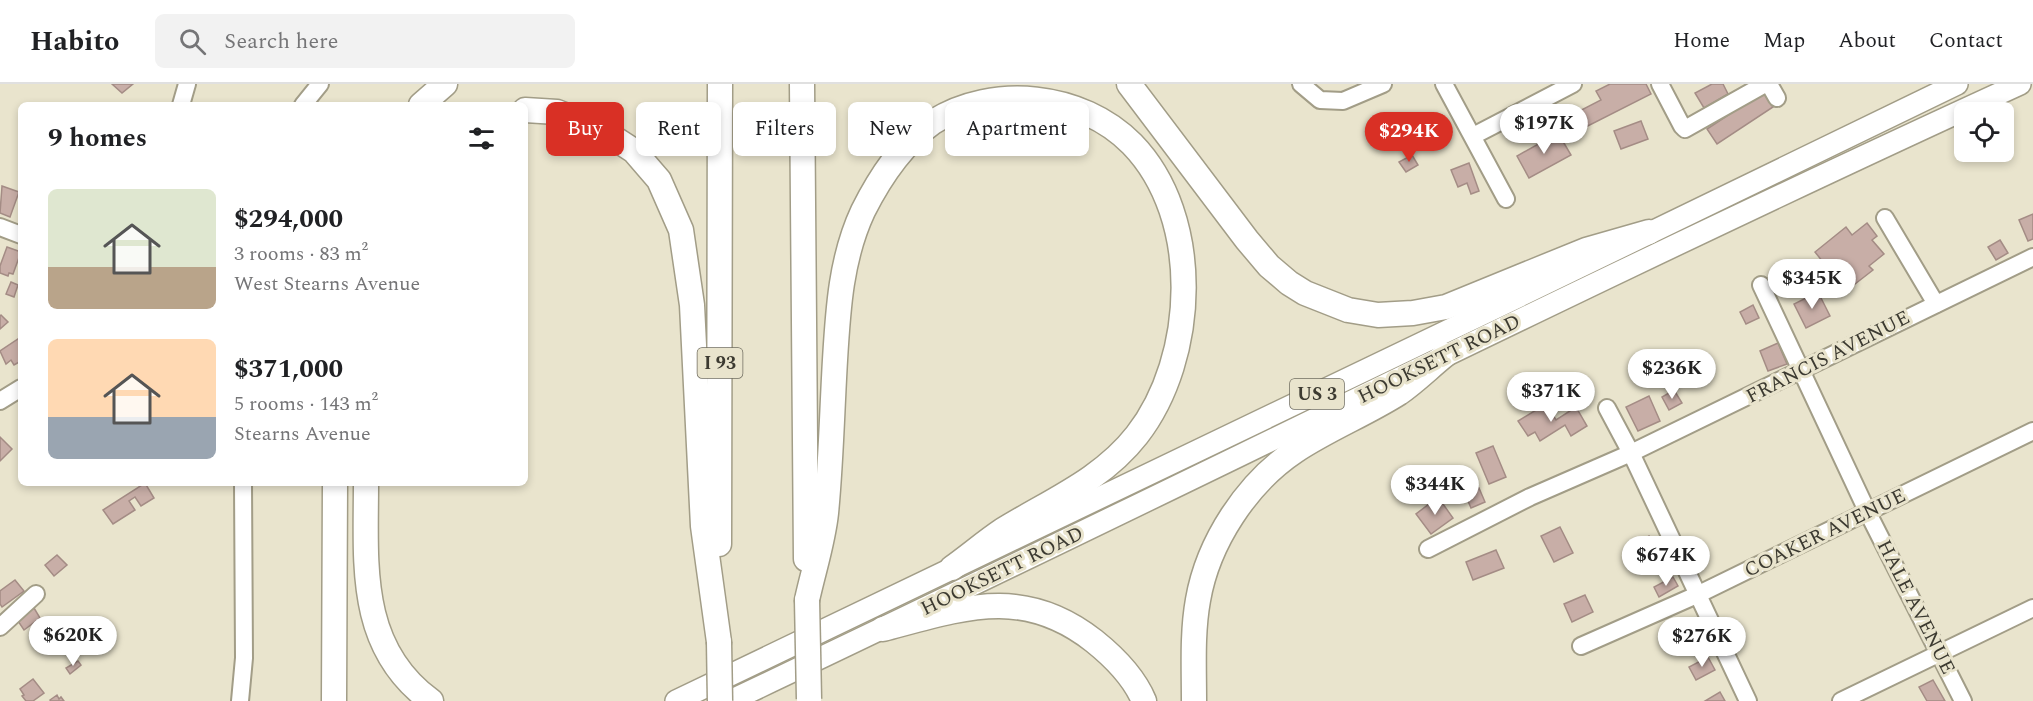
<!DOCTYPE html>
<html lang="en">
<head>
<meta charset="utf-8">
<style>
	:root { --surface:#fff; --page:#f2f2f2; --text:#202124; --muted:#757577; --line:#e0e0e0; --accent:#d93025 }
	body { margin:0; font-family:Spectral,serif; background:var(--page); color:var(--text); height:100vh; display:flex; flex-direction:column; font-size:22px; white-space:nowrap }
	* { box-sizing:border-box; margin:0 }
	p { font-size:20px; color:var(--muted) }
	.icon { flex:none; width:33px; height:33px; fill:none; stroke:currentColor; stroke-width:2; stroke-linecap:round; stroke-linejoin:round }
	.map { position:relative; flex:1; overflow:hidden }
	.details { position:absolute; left:18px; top:18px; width:510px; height:384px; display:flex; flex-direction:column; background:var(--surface); border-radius:9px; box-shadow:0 3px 9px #0003 }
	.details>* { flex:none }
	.banner { position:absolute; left:546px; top:18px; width:570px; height:54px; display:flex; gap:12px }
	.controls { position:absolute; left:1954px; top:18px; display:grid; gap:12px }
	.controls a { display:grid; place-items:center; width:60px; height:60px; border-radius:9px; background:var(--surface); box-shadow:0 3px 9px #0003; font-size:30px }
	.price { position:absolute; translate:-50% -51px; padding:0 14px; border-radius:21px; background:#fff; color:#222; font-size:20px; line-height:39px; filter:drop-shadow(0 2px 3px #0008) }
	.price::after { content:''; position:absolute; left:50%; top:36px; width:18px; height:14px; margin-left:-9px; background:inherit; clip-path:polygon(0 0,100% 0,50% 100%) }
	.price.selected { background:var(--accent); color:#fff }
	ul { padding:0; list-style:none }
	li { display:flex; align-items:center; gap:18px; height:150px; padding:0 30px }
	li span { display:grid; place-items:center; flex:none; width:168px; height:120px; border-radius:9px; color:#555 }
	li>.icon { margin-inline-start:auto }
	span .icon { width:72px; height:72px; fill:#fffc; stroke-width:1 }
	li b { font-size:26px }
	h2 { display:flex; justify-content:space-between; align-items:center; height:72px; padding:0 30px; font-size:26px }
	.pill { padding:0 21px; border-radius:9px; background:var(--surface); box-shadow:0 3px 9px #0003; font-size:21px; line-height:54px }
	.pill.selected { background:var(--accent); color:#fff }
	header { display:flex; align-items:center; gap:36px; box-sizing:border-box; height:84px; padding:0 30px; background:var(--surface); border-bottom:2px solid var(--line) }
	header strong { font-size:28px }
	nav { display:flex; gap:33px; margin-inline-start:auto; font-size:21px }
	.search { width:420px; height:54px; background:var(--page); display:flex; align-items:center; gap:15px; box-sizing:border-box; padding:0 21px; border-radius:9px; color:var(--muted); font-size:22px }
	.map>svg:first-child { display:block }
	.building { fill:#c8aea7; stroke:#a48c85; stroke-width:1.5 }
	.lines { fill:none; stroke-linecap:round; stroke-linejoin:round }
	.minor-casing { stroke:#a29d87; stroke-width:20 }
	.major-casing { stroke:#a29d87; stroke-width:24 }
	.highway-casing { stroke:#a29d87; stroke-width:27 }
	.minor { stroke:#fff; stroke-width:16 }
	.major { stroke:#fff; stroke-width:21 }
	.highway { stroke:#fff; stroke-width:24 }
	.highway-bridge-casing { stroke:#a29d87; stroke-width:27; stroke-linecap:butt }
	.highway-bridge { stroke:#fff; stroke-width:24 }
	.labels { text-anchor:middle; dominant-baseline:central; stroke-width:6; stroke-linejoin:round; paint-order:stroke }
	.shield { fill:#e9e4cd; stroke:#706d60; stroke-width:1.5 }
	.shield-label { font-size:18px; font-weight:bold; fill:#3c3a31 }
	.street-label { font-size:20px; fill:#3c3a31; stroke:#e9e4cd }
</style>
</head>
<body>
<header>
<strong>Habito</strong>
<div class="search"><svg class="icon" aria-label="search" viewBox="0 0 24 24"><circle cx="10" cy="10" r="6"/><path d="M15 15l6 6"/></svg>Search here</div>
<nav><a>Home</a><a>Map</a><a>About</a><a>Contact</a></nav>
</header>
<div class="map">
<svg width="2033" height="617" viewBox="0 0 2033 617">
	<rect width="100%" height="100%" fill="#e9e4cd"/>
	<g class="building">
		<path d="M112,0H133L122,9Z"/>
		<path d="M1610,0H1646L1651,10L1570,51L1562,36L1601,16L1596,7Z"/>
		<path d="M1712,0H1723L1728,10L1704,24L1695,9Z"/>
		<path d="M1763,8L1773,23L1717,60L1707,45Z"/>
		<path d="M1442,31L1452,48L1426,64L1416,48Z"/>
		<path d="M1641,37L1648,55L1621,65L1614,47Z"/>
		<path d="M1558,49L1571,71L1529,94L1517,72Z"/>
		<path d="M1412,71L1418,81L1406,88L1399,78Z"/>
		<path d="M1469,79L1479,107L1471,110L1467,99L1458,103L1451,86Z"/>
		<path d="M2,102L19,108L10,133L0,129Z"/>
		<path d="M2033,130V155L2028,157L2019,136Z"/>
		<path d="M1867,139L1877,152L1872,156L1884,170L1869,182L1873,186L1846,207L1815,168L1846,143L1852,151Z"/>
		<path d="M2000,156L2008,169L1996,176L1988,163Z"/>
		<path d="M7,163L21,168L13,190L9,189L8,192L0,189V182Z"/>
		<path d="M11,198L18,201L14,213L6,210Z"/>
		<path d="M1818,208L1830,232L1806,244L1794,220Z"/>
		<path d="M1753,221L1759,234L1746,240L1740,228Z"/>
		<path d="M1,231L8,238L0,245V232Z"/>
		<path d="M21,253V277L14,281L11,276L6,280L0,267Z"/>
		<path d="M1778,259L1787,280L1768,287L1760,267Z"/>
		<path d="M1674,306L1682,319L1669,326L1662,313Z"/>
		<path d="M1649,312L1660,337L1638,347L1626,323Z"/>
		<path d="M1546,320L1556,336L1576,323L1587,342L1571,352L1565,341L1540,357L1535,348L1528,352L1518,337Z"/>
		<path d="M0,353L12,365L0,377Z"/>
		<path d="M1493,362L1506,393L1489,400L1476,369Z"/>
		<path d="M145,399L154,414L141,422L135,413L129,417L135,426L113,440L103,426Z"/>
		<path d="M1479,404L1485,418L1471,424L1465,410Z"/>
		<path d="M1438,413L1453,434L1431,450L1416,430Z"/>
		<path d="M1560,443L1573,469L1554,478L1541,452Z"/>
		<path d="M1649,452L1670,482L1661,488L1656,481L1648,486L1632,463Z"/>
		<path d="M1496,466L1504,484L1473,496L1466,478Z"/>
		<path d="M57,471L67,481L54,492L45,481Z"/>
		<path d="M1673,493L1678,502L1659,513L1654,503Z"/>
		<path d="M15,496L24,507L2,523L0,520V507Z"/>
		<path d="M1585,511L1593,528L1572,538L1564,520Z"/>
		<path d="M34,524L40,534L24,546L16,534Z"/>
		<path d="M1693,554L1698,563L1683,571L1678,561Z"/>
		<path d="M1708,573L1715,586L1696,596L1689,583Z"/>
		<path d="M78,577L81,581L70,590L66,584Z"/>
		<path d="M33,595L44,609L33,617H26L22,612L24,611L20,605Z"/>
		<path d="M1933,596L1945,617H1927L1919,603Z"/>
		<path d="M1720,608L1725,617H1705Z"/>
		<path d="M57,611L59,615L61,613L64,617H51L50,616Z"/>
	</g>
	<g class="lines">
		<defs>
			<g id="minor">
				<path d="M1301,0L1320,16L1343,17L1383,0"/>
				<path d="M1444,0L1506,115"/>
				<path d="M1660,0L1682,42L1685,45L1765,0"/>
				<path d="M1769,0L1777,14"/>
				<path d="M181,21L187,0"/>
				<path d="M303,21L320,0"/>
				<path d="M1473,52L1573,0"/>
				<path d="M1885,134L1936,220"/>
				<path d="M0,143L21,151"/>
				<path d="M1761,201L1868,429L1963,617"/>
				<path d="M0,317L21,304"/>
				<path d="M1607,324L1631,369L1748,617"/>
				<path d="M1428,465L1530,413L1631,369L2033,173"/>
				<path d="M0,543L36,510"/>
				<path d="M1581,562L1699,510L2033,347"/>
				<path d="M240,617L244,574L243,399"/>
				<path d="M1841,617L2033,524"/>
			</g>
			<g id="major">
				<path d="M676,617L1495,224L1957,0"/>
				<path d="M730,617C1161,413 1587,198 2020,0"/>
			</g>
			<g id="highway">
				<path d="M802,0L806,475"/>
				<path d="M1129,0L1247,156L1269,182L1289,199L1305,209L1348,226L1378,231L1413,229L1446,223L1586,166L1649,148"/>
				<path d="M421,21L445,0"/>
				<path d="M525,26L557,28L600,45L634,67L659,96L681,146L692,221L703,442L719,558"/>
				<path d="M366,399C366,480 357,563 431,617"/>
				<path d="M719,460L720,0"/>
				<path d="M807,516C813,488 823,458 826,429C831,378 832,327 835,276C838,225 841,174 863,127C880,93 901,61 933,38C993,0 1082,9 1132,60C1203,133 1197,274 1137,351C1102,396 1050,417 1003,446C985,458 969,472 952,484"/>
				<path d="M883,545C962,524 1023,501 1094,557C1114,573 1134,593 1144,617"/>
				<path d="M334,617L335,399"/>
				<path d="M1194,617C1194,584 1192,549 1198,516C1208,458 1247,399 1295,367C1328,345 1366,330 1399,309C1415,298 1430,283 1445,271"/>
			</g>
		</defs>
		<use href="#minor" class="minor-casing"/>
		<use href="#major" class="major-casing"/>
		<use href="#highway" class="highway-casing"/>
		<use href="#minor" class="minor"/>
		<use href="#major" class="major"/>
		<use href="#highway" class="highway"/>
		<defs>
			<g id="highway-bridge">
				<path d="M807,516L809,615"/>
				<path d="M719,558L720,617"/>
			</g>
		</defs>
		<use href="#highway-bridge" class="highway-bridge-casing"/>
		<use href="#highway-bridge" class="highway-bridge"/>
	</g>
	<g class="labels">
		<g class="shield">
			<rect x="697.5" y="264" width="45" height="30" rx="4.5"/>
			<rect x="1290" y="295" width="54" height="30" rx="4.5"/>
		</g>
		<g class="shield-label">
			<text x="720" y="279">I 93</text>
			<text x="1317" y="310">US 3</text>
		</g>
		<g class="street-label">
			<text transform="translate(1828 273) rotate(-27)">FRANCIS AVENUE</text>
			<text transform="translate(1439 275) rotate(-26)">HOOKSETT ROAD</text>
			<text transform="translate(1825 449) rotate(-26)">COAKER AVENUE</text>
			<text transform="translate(1002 487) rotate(-26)">HOOKSETT ROAD</text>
			<text transform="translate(1916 523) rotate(63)">HALE AVENUE</text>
		</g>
	</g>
</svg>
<div class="controls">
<a><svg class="icon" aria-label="locate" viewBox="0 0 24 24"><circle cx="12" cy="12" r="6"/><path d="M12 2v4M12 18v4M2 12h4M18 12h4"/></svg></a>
</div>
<b class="price" style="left:1544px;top:71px">$197K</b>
<b class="price selected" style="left:1409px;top:79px">$294K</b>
<b class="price" style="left:1812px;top:226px">$345K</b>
<b class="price" style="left:1672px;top:316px">$236K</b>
<b class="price" style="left:1551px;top:339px">$371K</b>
<b class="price" style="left:1435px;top:432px">$344K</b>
<b class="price" style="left:1666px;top:503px">$674K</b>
<b class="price" style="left:73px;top:583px">$620K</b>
<b class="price" style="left:1702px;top:584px">$276K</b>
<div class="banner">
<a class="pill selected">Buy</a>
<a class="pill">Rent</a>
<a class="pill">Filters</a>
<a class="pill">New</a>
<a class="pill">Apartment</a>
</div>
<section class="details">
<h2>9 homes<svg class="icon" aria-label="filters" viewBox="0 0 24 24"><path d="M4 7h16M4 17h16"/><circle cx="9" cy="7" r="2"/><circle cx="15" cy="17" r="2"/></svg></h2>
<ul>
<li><span style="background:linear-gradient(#dfe7d0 65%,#b9a48a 0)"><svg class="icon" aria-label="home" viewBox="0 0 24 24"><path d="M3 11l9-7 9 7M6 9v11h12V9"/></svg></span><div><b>$294,000</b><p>3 rooms · 83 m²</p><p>West Stearns Avenue</p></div></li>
<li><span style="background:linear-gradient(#ffd9b3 65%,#9aa5b1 0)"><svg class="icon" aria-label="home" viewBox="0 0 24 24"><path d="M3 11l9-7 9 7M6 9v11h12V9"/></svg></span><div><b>$371,000</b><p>5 rooms · 143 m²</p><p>Stearns Avenue</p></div></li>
</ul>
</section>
</div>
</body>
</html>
